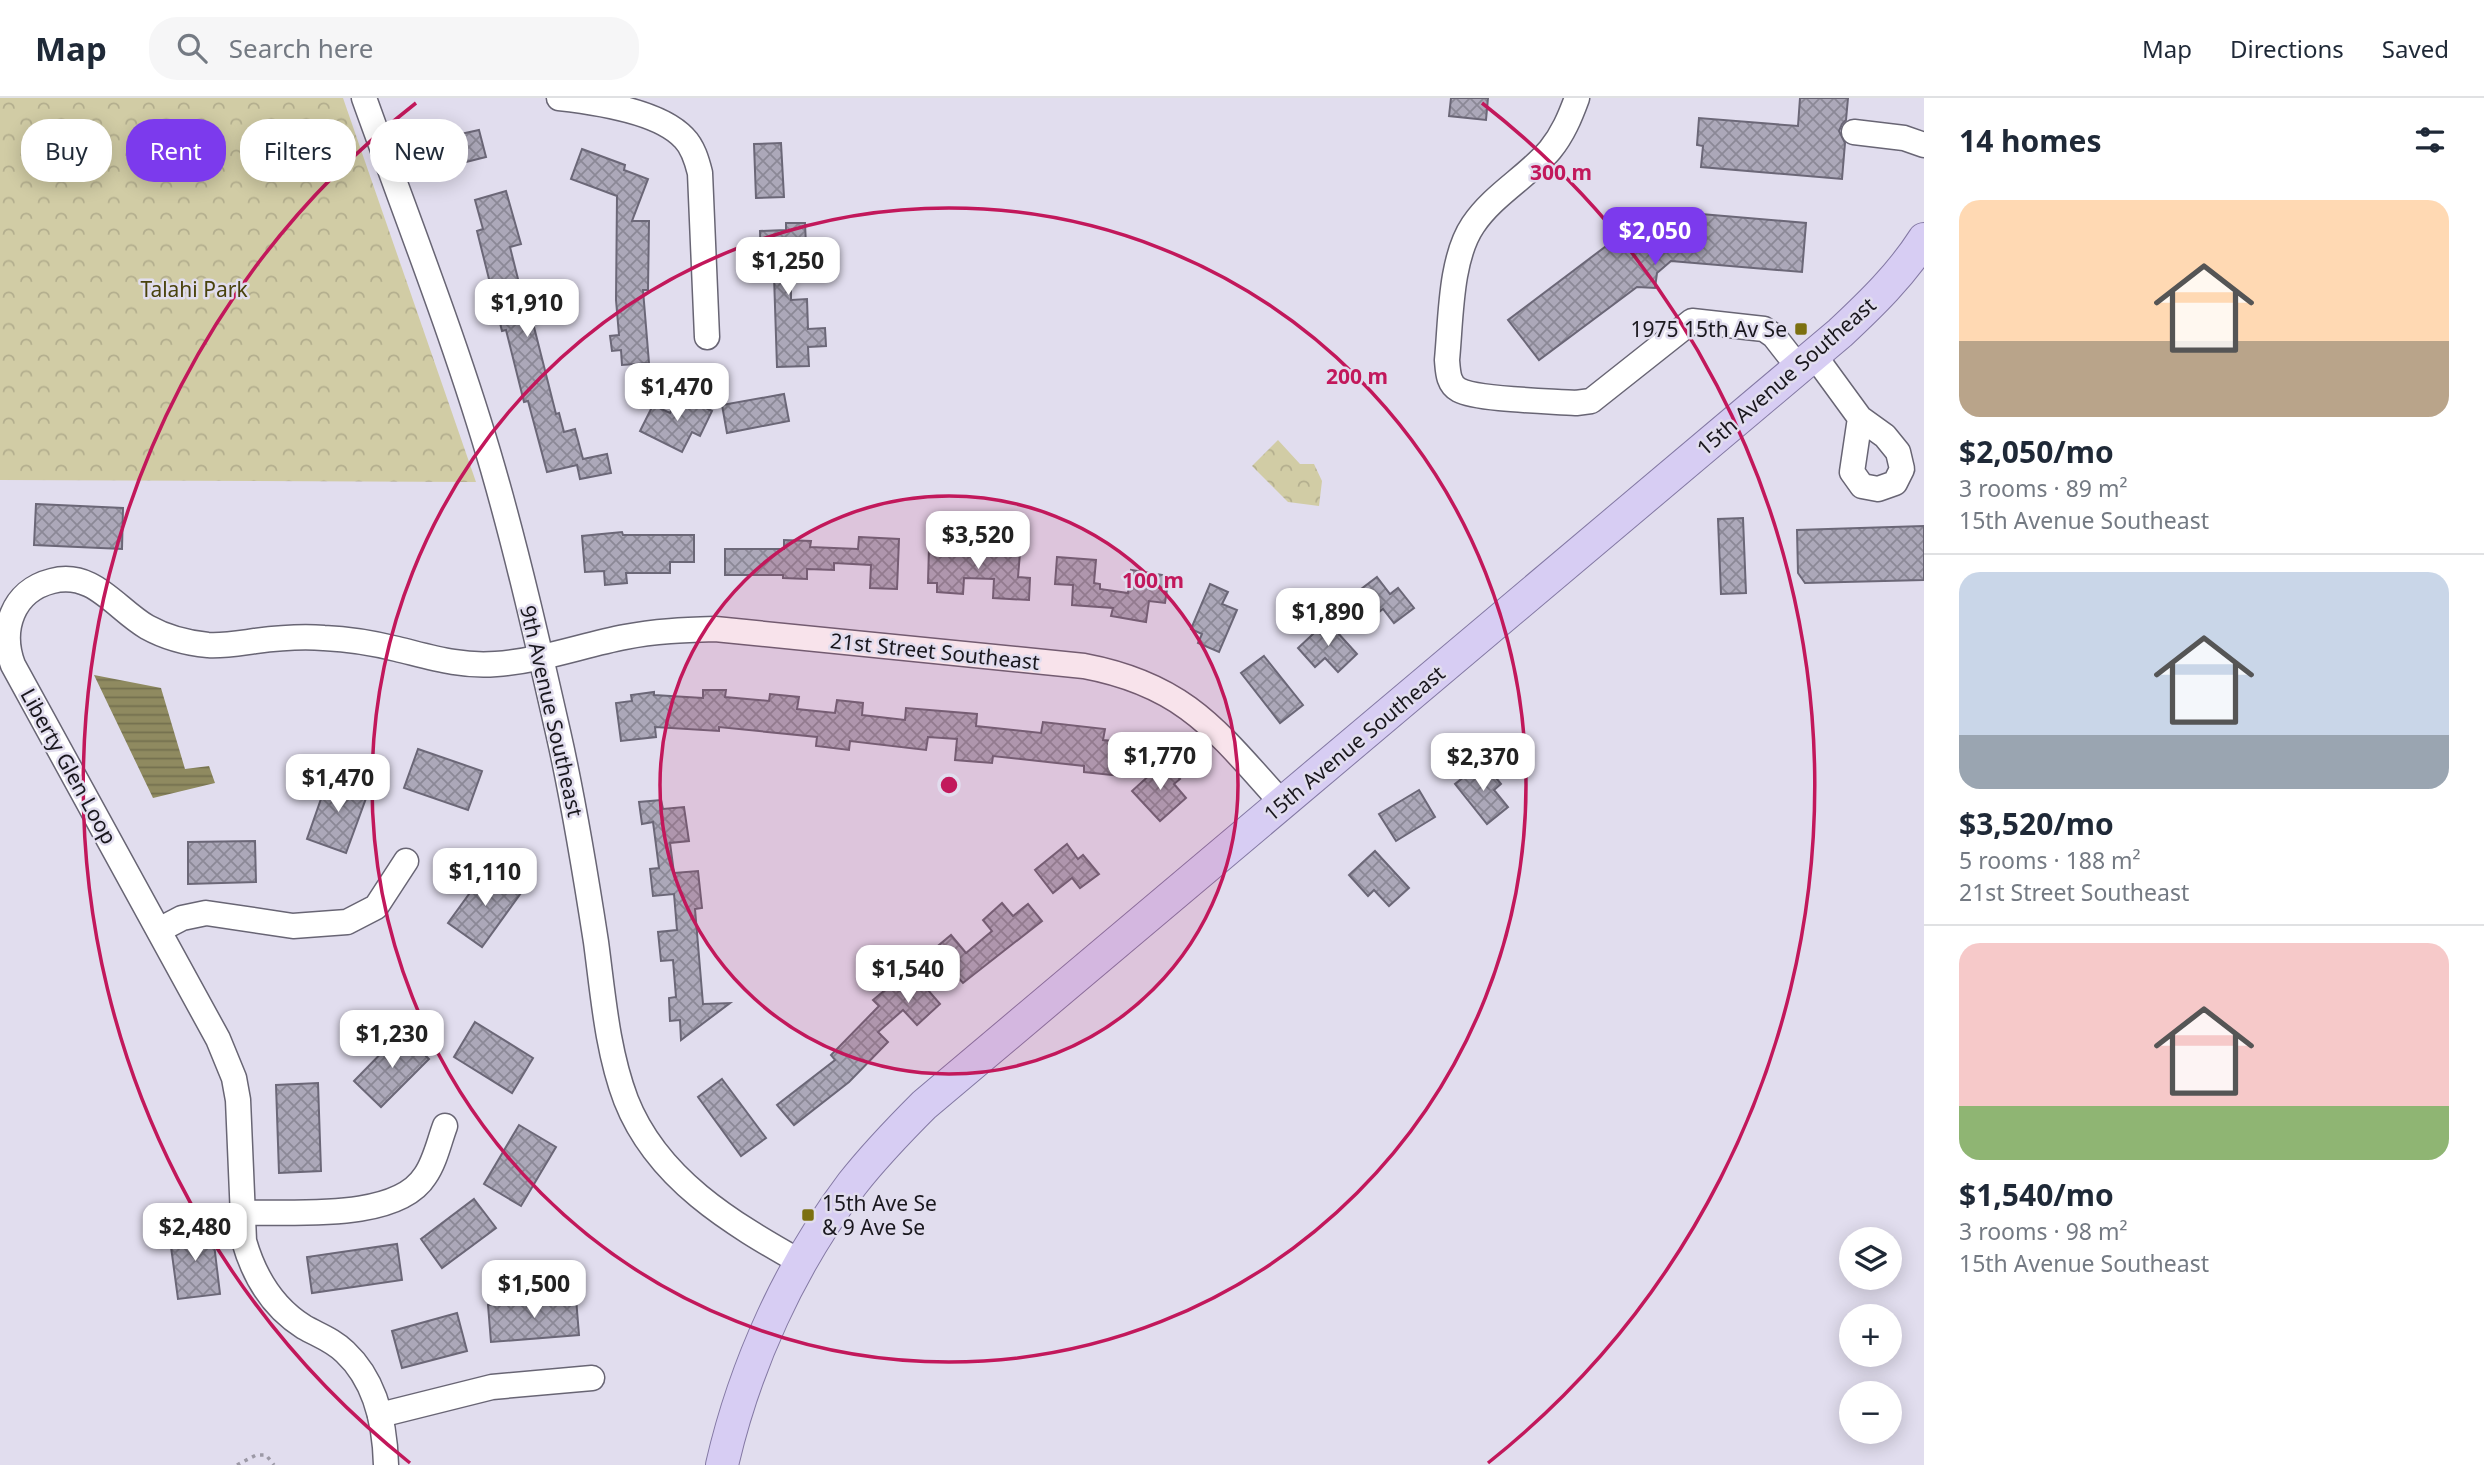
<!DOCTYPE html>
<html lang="en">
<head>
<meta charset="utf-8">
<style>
	:root { --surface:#fff; --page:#f6f6f7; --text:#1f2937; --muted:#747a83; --line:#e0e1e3; --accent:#7c3aed }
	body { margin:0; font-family:"Noto Sans",sans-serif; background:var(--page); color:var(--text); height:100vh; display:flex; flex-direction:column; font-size:26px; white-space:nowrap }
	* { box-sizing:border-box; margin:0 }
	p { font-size:23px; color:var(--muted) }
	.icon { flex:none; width:38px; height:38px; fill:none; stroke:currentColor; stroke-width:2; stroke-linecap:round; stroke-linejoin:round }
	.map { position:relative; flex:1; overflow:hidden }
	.drawer { display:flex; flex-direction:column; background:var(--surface); width:560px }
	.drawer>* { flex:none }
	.banner { position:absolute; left:21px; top:21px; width:665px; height:63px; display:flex; gap:14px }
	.controls { position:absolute; left:1839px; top:1129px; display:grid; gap:14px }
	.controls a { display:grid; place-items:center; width:63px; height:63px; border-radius:50%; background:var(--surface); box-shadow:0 4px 18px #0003; font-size:35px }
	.price { position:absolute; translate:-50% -60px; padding:0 16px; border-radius:14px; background:#fff; color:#222; font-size:23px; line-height:46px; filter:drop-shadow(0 2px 4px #0008) }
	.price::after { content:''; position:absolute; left:50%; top:42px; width:21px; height:16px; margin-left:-10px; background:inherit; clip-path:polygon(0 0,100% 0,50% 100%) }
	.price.current { background:var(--accent); color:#fff }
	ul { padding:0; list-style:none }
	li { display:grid; align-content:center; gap:14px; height:371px; padding:0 35px }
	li+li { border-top:2px solid var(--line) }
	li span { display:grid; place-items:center; height:217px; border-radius:21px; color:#555 }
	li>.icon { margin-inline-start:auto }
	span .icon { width:126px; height:126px; fill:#fffc; stroke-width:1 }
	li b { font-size:30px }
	h2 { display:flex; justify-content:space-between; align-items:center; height:84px; padding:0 35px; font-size:30px }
	.tag { padding:0 24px; border-radius:28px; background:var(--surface); box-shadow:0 4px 18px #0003; font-size:24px; line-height:63px }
	.tag.current { background:var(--accent); color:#fff }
	header { display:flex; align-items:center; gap:42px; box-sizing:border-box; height:98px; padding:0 35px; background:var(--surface); border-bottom:2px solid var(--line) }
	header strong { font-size:33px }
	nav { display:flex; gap:38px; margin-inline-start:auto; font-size:24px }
	.search { width:490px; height:63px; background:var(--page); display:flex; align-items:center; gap:18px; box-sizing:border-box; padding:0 24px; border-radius:28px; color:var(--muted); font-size:26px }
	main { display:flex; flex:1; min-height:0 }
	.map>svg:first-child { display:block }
	.park { fill:url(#park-crowns) }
	.water { fill:url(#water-rules) }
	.building { fill:url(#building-cross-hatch); stroke:#6b6777; stroke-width:2 }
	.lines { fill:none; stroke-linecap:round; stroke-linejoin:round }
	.minor-casing { stroke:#686574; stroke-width:27 }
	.major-casing { stroke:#8378a3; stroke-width:34 }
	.path { stroke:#9c99a6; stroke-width:3.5; stroke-dasharray:3.5 5; stroke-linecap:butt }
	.minor { stroke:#fff; stroke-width:24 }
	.major { stroke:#d7cdf3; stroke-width:32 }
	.ring { fill:none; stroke:#c2185b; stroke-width:3.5 }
	.poi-dot { fill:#7c7010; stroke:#e1ddee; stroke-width:2.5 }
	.labels { text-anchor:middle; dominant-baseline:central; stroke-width:5; stroke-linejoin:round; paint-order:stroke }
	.park-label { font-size:21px; fill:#49420c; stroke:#e1ddee }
	.poi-label { font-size:21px; fill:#19171d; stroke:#e1ddee; text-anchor:end }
	.street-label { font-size:21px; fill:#19171d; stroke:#e1ddee }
	.centre { fill:#c2185b; stroke:#e1ddee; stroke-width:3.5 }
	.ring-label { font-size:21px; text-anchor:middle; font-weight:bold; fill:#c2185b; stroke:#e1ddee; stroke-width:5; stroke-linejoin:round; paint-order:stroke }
</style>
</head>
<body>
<header>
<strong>Map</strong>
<div class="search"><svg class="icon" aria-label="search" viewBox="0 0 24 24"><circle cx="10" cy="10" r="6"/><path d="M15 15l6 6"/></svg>Search here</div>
<nav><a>Map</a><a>Directions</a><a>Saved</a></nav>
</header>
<main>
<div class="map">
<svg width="1924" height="1367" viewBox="0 0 1924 1367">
	<defs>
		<pattern id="park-crowns" width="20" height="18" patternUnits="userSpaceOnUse" patternTransform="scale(1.75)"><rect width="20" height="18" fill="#d1cca5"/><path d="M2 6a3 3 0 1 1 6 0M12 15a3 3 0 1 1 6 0" fill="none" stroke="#b3ae8e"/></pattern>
		<pattern id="water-rules" width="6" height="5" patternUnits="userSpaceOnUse" patternTransform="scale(1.75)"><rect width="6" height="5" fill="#8f8a60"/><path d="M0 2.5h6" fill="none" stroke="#74704f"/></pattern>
		<pattern id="building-cross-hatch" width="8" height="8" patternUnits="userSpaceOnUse" patternTransform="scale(1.75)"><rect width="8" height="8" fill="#aca8b9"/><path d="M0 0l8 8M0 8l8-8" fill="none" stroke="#8b8896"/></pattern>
	</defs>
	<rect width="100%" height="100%" fill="#e1ddee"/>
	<g class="park">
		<path d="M0,0H343L476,384L0,382Z"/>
		<path d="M1278,342L1300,366H1314L1322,383L1319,408L1288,404L1252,368Z"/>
	</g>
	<path class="water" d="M94,577L161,590L185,671L209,668L215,685L153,700Z"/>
	<g class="building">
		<path d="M1451,0H1488L1486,22L1449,18Z"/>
		<path d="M1800,0H1848L1846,22L1842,26L1839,33L1845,45L1842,81L1701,69L1703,48L1697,47L1699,20L1798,28Z"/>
		<path d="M479,32L486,59L454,67L447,39Z"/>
		<path d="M781,45L784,99L756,100L754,46Z"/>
		<path d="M582,51L625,67L624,72L648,81L632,123H649L648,192H643L649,265L622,267L621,252L612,253L610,238L619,237L616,202L617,98L571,81Z"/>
		<path d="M506,93L521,146L510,149L522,197L537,193L544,222L533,225L556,316L559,315L564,334L575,331L583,361L607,356L611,375L580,381L577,367L547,374L528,303L524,304L506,232L502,233L477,133L483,131L475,102Z"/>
		<path d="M1654,112L1806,125L1802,174L1671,163L1657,175L1655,190L1637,189L1539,262L1508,222Z"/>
		<path d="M786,125H805L806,148H791V202L807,201L808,231L825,230L826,248L808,249L809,268L777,269L774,178H761L760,133L786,132Z"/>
		<path d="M679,296L712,313L700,338L692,334L682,354L640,333L653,307L670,315Z"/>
		<path d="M784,296L789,323L727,335L722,307Z"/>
		<path d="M36,406L123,410L122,451L34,447Z"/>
		<path d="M1743,420L1746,495L1721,496L1718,421Z"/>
		<path d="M1924,428V482L1805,485L1798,475L1797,432Z"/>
		<path d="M622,434L623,437H694V464H670V475H626L627,485L605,487L604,473L585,474L582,438Z"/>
		<path d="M859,439L899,441L897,491L870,490L871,467L834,465V472L807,471V481L783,480V477H725V451H784V442L811,443L810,449L858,451Z"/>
		<path d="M929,449L1020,455L1018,479L1030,480L1029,502L993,500L994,481L964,480L963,496L937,494V485H928Z"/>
		<path d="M1057,459L1096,462L1094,485L1100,486V491L1128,495L1131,472L1169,478L1165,505L1149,503L1146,524L1111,518L1113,510L1072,507L1073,487L1055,486Z"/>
		<path d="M1377,479L1390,496L1398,490L1414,510L1394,525L1383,511L1366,524L1348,501Z"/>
		<path d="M1210,486L1228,494L1222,506L1237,512L1219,554L1198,545L1202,536L1191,531Z"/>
		<path d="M1327,523L1357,556L1338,574L1325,560L1315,569L1298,550Z"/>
		<path d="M1264,558L1303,607L1280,625L1241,575Z"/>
		<path d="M703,592H726L725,599L769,603L770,596L799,599L797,611L835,615L837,602L863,605L862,617L905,622L906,610L977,616L976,628L1041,635L1043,624L1105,631L1103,642L1112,643L1111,652L1124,653L1121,678L1084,674V668L993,658L992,665L955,662L957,641L928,639L926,652L850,643L849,652L816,648L817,639L719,629V633L655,629L656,639L621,643L616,605L632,603L631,597L654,594V597L703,600Z"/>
		<path d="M418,651L482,673L468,712L404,690Z"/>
		<path d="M1164,664L1180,681L1174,686L1186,700L1160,723L1132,693Z"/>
		<path d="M1483,664L1501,686L1494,692L1508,709L1487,726L1455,686Z"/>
		<path d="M329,678L369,692L346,755L307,741Z"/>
		<path d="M1419,692L1435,719L1396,743L1379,716Z"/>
		<path d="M661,702L663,711L684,709L689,743L670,745L674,775L698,773L702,810L695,811L703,906L730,905L681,942L680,922L670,923L669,900L676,899L673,862L661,863L658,834L677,832L674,796L653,798L650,771L659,770L653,724L642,726L639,704Z"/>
		<path d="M255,743L256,784L188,786V744Z"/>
		<path d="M1067,746L1078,761L1083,757L1099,776L1080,790L1072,780L1053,795L1035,772Z"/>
		<path d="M1375,753L1409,790L1389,808L1374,792L1368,798L1349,777Z"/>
		<path d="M488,770L521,795L482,849L448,825Z"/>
		<path d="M1002,805L1013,818L1028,806L1042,823L963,885L951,872L927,891L940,906L917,927L903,912L878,934L888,944L849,984L794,1027L777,1007L835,962L831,957L879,908L873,902L951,837L966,855L992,833L983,822Z"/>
		<path d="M475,924L533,960L512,995L454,959Z"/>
		<path d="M402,934L429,961L381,1009L354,983Z"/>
		<path d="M722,981L766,1040L741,1058L698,999Z"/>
		<path d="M318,985L321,1073L279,1075L276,987Z"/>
		<path d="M519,1027L556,1049L521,1108L484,1086Z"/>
		<path d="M474,1101L496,1130L442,1170L421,1141Z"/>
		<path d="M212,1129L220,1196L178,1201L169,1134Z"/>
		<path d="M397,1146L402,1182L312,1195L307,1159Z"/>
		<path d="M576,1200L579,1237L491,1244L488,1207Z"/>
		<path d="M457,1215L467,1253L402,1270L392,1233Z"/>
	</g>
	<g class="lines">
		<defs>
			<g id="minor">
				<path d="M364,0C408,123 457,246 493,371C518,458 538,546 558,634C574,704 585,773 596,844C603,896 607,952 626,1002C657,1081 731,1125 802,1165"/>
				<path d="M559,0C595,4 659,13 684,40C693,49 697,63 700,75L707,239"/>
				<path d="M1577,0C1570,19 1563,36 1550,52C1527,79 1493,97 1473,127C1450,161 1451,221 1447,262C1448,274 1448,286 1459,292C1478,302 1551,303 1576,305L1591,303L1692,223L1764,231L1774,238L1799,270"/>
				<path d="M1854,34L1904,40L1924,47"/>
				<path d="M1814,257L1860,320L1885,338L1898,354L1902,371L1895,385L1878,391L1862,388L1852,374L1860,320"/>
				<path d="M159,832L182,820L206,815L293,828L347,824L376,809L406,763"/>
				<path d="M242,1115C290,1113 396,1124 425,1078C435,1064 439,1044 445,1028"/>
				<path d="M380,1317L492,1289L592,1280"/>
				<path d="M386,1367C385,1326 376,1283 345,1254C333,1242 318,1237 304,1229C272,1209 254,1178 244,1143L238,1002L234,980L218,941L13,567C0,532 12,493 52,483C93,472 116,511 147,529C165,539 187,545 208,547C223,548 240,545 255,543C278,540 301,538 324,540C348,541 373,545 397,551C430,559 461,569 496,566C540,563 583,547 625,539C655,533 685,532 715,531L1084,568C1185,587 1217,633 1282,705"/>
			</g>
			<path id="major" d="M722,1367C745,1267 790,1168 852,1086C874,1058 899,1032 924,1007L1840,235C1871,206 1901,177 1924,141"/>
		</defs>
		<use href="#minor" class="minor-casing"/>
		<use href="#major" class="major-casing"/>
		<path class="path" d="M237,1367L256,1357H266L274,1367"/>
		<use href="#minor" class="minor"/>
		<use href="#major" class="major"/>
	</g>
	<circle cx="949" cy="687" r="289" fill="#c2185b" fill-opacity=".12"/>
	<g class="ring">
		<circle cx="949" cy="687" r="289"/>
		<circle cx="949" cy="687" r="577"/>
		<path d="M410 1365A866 866 0 0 1 416 5M1482 5A866 866 0 0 1 1488 1365"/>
	</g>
	<g class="poi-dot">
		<rect x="1794" y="224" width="14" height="14" rx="3.5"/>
		<rect x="801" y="1110" width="14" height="14" rx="3.5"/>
	</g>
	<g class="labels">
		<g class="park-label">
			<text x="194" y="191">Talahi Park</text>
		</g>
		<g class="poi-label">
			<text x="1787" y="231">1975 15th Av Se</text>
			<text x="822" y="1105" text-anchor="start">15th Ave Se<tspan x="822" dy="24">&amp; 9 Ave Se</tspan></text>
		</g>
		<g class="street-label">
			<text transform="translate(1786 278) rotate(-41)">15th Avenue Southeast</text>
			<text transform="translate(935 553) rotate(6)">21st Street Southeast</text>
			<text transform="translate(552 613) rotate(77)">9th Avenue Southeast</text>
			<text transform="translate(1354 645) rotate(-40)">15th Avenue Southeast</text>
			<text transform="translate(69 668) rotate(61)">Liberty Glen Loop</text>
		</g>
	</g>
	<circle cx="949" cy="687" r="10" class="centre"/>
	<g class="ring-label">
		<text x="1561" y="82">300 m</text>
		<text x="1357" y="286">200 m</text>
		<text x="1153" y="490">100 m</text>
	</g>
</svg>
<div class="controls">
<a><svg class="icon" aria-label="layers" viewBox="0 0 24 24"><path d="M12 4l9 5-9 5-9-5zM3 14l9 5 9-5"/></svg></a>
<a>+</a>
<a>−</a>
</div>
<b class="price current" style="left:1655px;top:169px">$2,050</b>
<b class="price" style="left:788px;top:199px">$1,250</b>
<b class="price" style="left:527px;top:241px">$1,910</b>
<b class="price" style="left:677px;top:325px">$1,470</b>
<b class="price" style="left:978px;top:473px">$3,520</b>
<b class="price" style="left:1328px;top:550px">$1,890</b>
<b class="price" style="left:1160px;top:694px">$1,770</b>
<b class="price" style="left:1483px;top:695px">$2,370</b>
<b class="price" style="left:338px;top:716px">$1,470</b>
<b class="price" style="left:485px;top:810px">$1,110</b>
<b class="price" style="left:908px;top:907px">$1,540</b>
<b class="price" style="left:392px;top:972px">$1,230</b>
<b class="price" style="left:195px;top:1165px">$2,480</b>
<b class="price" style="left:534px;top:1222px">$1,500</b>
<div class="banner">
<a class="tag">Buy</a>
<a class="tag current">Rent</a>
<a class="tag">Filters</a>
<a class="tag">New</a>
</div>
</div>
<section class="drawer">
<h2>14 homes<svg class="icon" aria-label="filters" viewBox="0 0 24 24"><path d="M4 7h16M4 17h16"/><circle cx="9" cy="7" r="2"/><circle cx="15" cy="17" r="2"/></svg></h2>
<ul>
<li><span style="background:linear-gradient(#ffd9b3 65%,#b9a48a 0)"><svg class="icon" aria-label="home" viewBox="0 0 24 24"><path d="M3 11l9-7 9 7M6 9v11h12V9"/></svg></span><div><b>$2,050/mo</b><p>3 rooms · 89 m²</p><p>15th Avenue Southeast</p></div></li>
<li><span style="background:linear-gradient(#c9d6e8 75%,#9aa5b1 0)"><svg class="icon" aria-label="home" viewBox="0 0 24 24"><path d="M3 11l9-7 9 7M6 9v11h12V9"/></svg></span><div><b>$3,520/mo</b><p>5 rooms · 188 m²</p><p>21st Street Southeast</p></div></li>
<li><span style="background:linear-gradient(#f6c9c9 75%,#8fb573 0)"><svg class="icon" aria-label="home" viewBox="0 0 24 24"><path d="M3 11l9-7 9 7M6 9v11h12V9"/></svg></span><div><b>$1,540/mo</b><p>3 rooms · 98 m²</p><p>15th Avenue Southeast</p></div></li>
</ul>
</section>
</main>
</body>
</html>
